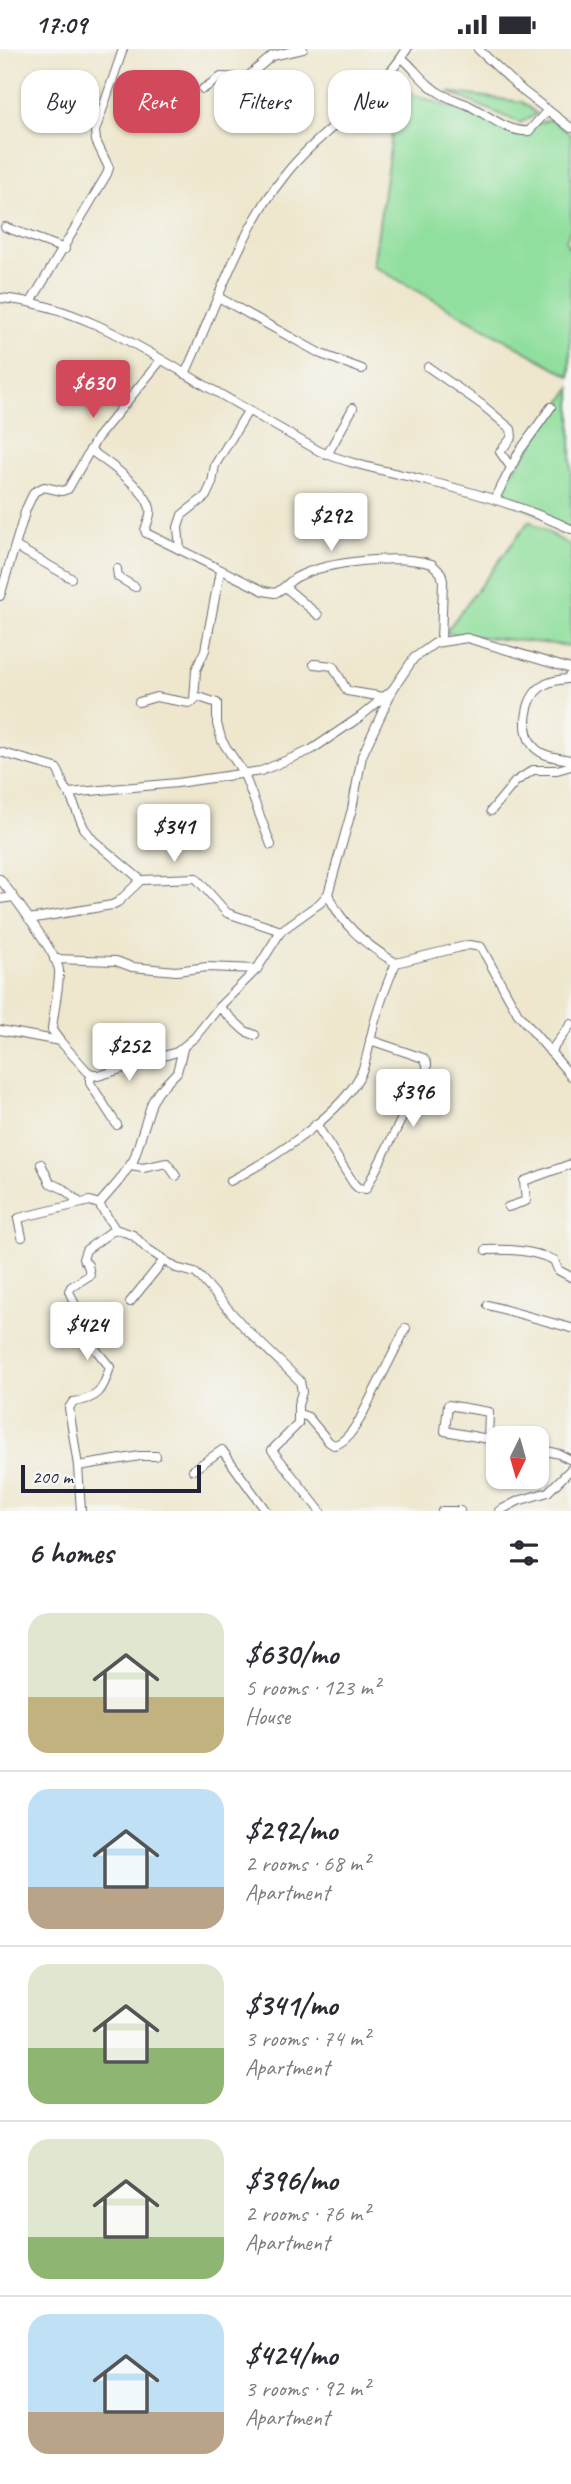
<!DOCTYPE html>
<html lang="en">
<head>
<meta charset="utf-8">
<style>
	:root { --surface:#fff; --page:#f7f7f7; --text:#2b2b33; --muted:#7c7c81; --line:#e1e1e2; --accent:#d1495b }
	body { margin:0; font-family:Caveat,sans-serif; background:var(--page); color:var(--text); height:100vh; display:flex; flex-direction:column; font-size:26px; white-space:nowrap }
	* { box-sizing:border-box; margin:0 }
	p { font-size:23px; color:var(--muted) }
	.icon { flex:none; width:38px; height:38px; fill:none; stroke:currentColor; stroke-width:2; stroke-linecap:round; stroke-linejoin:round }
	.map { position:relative; height:1462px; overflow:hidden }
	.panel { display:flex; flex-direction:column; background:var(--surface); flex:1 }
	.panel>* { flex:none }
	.hud { position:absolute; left:21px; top:21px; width:530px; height:63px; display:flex; gap:14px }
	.needle { width:46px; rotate:185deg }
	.controls { position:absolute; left:486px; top:1377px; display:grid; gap:14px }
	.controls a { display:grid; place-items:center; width:63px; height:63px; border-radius:14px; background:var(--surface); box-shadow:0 2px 5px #0004; font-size:35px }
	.scale { position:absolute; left:21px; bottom:18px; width:180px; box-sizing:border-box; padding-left:7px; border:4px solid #22223b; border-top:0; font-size:19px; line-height:24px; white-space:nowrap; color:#22223b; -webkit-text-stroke:5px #f6f6f2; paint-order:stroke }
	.price { position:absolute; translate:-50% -60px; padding:0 16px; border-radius:7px; background:#fff; color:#222; font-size:23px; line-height:46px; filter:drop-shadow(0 2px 4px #0008) }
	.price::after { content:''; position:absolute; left:50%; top:42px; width:21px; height:16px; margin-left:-10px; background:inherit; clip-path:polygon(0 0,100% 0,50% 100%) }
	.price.active { background:var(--accent); color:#fff }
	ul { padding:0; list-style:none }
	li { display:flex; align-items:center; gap:21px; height:175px; padding:0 28px }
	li+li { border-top:2px solid var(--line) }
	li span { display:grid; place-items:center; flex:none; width:196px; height:140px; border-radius:21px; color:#555 }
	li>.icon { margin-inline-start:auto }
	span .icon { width:84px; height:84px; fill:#fffc; stroke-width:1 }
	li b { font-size:30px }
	h2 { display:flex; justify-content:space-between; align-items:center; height:84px; padding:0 28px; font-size:30px }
	.chip { padding:0 24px; border-radius:21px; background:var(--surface); box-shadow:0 2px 5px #0004; font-size:24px; line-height:63px }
	.chip.active { background:var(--accent); color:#fff }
	.status { display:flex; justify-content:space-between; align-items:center; height:49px; padding:0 35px; background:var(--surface); direction:ltr }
	.status svg { height:19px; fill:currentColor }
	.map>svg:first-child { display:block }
	.green { fill:#91df9e; stroke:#5a806c; stroke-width:2 }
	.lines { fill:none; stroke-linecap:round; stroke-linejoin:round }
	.minor-casing { stroke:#69676e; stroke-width:10 }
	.minor { stroke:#fff; stroke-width:8 }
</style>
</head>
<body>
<div class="status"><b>17:09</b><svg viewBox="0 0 49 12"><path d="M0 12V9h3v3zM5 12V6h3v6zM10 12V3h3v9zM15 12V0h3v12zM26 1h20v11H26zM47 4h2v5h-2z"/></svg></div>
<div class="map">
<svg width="571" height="1462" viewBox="0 0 571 1462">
	<rect width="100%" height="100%" fill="#f6f6f2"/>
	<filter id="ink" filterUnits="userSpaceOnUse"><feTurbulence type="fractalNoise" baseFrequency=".0143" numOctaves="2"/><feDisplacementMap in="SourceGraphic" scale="14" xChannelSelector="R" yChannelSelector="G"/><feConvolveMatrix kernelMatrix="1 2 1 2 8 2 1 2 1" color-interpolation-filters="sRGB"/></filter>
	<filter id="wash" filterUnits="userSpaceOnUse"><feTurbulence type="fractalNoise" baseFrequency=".00686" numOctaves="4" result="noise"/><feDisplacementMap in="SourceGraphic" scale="28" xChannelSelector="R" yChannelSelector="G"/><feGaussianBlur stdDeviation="1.57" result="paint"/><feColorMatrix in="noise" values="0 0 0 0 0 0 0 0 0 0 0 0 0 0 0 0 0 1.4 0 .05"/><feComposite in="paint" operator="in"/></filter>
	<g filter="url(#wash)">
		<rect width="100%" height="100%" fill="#eee7ce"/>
		<g class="green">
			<path d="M395,39L518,82L551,70L571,86V179L566,192L569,199L571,195L570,327L373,217L391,93Z"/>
			<path d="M448,43L522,53L537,65L520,74Z"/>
			<path d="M571,339V481L497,445Z"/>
			<path d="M529,472L571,497V597L445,584Z"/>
		</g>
	</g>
	<g filter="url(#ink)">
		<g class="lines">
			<defs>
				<g id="minor">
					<path d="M478,0L523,42L571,79"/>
					<path d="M402,9C412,17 419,28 429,36C440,47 454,50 468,56C487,65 507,84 529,82L548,61"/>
					<path d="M203,40L221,28L246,29L272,7L303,0"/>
					<path d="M5,178L65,200"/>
					<path d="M218,248L321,305L362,320"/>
					<path d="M0,249C76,255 142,299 206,337C244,359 281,380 319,402C352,416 387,422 423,431C474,443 523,457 571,480"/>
					<path d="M31,253L107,125L109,119L96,92L95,82L123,0"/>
					<path d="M428,318L481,355L511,380L512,388L500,403L510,417"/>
					<path d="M185,325C216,258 238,184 285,126C321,80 376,50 407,0"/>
					<path d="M90,401C107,413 145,439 150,459C152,466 147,474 145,481L146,484L264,542L275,544C284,540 289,532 297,528C328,512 399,505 432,515L441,524L443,532L441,592"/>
					<path d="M327,406L353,359"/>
					<path d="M495,450L519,403L551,358"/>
					<path d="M15,497L71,529"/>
					<path d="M180,501L178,478L182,466L206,447L212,434L215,416L248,362"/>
					<path d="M117,520L118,528L135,538"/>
					<path d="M285,538L318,566"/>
					<path d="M0,547L26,460L34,443L44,438L62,442L68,440L97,389L161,311"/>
					<path d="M314,615L333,617L347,642L384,648"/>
					<path d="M571,625L567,630C558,631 549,632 541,638C525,650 520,683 535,699C544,708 559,709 571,711"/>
					<path d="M196,647L217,654V675L222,692L244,725L271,796"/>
					<path d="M139,653L156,648L189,654L194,652L196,621L205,601L220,522"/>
					<path d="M0,703L56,719C63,727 61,739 69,744L177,734L261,722L311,701L360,668L391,642"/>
					<path d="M69,744L84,779L93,791L141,831L196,829L227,864L281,882"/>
					<path d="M491,762L515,733L533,721H557L571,717"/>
					<path d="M0,830C13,847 56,904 59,921C60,933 53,966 52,981L60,992"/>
					<path d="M328,845C341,876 367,897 396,914L469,896L481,898L518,965L571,1027"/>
					<path d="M0,850L13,848"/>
					<path d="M29,870L112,856L118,853L141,831"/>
					<path d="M54,910L116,912L132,918L176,922L207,918L257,920"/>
					<path d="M219,958L257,920L281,882L320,854L328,845L352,760L362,707L393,640L414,609L435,594L467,589L571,620"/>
					<path d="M0,981L60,992L88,1023L98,1027L177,1003L195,988L219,958L245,982L255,986"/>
					<path d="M550,1003L571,975"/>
					<path d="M95,1025L90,1030V1034L117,1076"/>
					<path d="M316,1075L354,1135L358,1139L366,1140L427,1020V1014L423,1009L370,991"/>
					<path d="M41,1115L50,1134L64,1140L80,1154"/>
					<path d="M130,1117L143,1119L167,1114L176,1127"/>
					<path d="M230,1132C269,1112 345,1064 362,1022C368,1007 370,991 374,975C380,954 387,934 396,914"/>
					<path d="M99,1155L119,1132L134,1110L152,1053L159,1042L177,1023L183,1000"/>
					<path d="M508,1158L526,1152L524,1132L571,1115"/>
					<path d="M22,1188L18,1170L19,1169L90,1152L99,1155L115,1180L133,1186L146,1199L176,1219L195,1224L201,1229L245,1279L300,1332L302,1343L298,1356V1375L272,1401L320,1462"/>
					<path d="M486,1201C510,1200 531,1201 554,1211L558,1221L571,1228"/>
					<path d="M130,1253L164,1211"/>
					<path d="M488,1256L571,1279"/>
					<path d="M299,1365L308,1368L329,1393L334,1396C345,1394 354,1380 360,1370L406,1279"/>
					<path d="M488,1390L489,1363L448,1356L445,1382L499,1392"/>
					<path d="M537,1400L559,1405L571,1411"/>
					<path d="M78,1417L140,1407H156"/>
					<path d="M193,1421L222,1401L266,1462"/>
					<path d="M81,1462L78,1417L69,1359L73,1353C98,1350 103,1342 110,1318L92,1296L69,1242L71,1238L90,1226L88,1216L83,1210L86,1201L115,1180"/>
					<path d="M442,1462H460"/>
					<path d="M499,1462L518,1452L548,1443L571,1420"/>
				</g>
			</defs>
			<use href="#minor" class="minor-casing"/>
			<use href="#minor" class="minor"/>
		</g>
	</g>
</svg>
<div class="controls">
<a><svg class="needle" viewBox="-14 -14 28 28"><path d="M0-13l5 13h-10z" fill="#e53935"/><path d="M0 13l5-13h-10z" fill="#7c7c81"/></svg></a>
</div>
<div class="scale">200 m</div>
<b class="price active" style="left:93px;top:371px">$630</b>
<b class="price" style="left:331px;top:504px">$292</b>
<b class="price" style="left:174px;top:815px">$341</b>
<b class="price" style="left:129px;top:1034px">$252</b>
<b class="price" style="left:413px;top:1080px">$396</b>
<b class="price" style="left:87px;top:1313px">$424</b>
<div class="hud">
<a class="chip">Buy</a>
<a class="chip active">Rent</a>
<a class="chip">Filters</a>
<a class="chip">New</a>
</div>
</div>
<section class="panel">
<h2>6 homes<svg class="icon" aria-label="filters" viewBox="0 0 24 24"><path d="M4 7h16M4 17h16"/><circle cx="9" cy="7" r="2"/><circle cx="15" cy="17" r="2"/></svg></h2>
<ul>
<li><span style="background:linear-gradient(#dfe7d0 60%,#c2b280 0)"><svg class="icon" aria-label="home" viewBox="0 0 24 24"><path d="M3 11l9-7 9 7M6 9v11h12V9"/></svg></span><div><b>$630/mo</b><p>5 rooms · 123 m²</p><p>House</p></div></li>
<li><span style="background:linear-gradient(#bfe0f5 70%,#b9a48a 0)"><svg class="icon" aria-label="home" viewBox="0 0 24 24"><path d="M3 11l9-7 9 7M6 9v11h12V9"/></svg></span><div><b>$292/mo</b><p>2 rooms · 68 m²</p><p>Apartment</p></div></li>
<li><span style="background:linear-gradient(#dfe7d0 60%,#8fb573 0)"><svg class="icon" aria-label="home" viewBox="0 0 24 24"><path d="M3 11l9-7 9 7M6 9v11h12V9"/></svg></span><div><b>$341/mo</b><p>3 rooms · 74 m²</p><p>Apartment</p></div></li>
<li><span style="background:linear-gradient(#dfe7d0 70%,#8fb573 0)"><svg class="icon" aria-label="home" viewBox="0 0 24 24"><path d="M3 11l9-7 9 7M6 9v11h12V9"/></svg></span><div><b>$396/mo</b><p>2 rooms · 76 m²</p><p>Apartment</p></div></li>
<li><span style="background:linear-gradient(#bfe0f5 70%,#b9a48a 0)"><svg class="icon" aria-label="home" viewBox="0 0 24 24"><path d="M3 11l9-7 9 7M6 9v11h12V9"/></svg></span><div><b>$424/mo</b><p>3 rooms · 92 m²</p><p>Apartment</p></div></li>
</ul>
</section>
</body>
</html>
